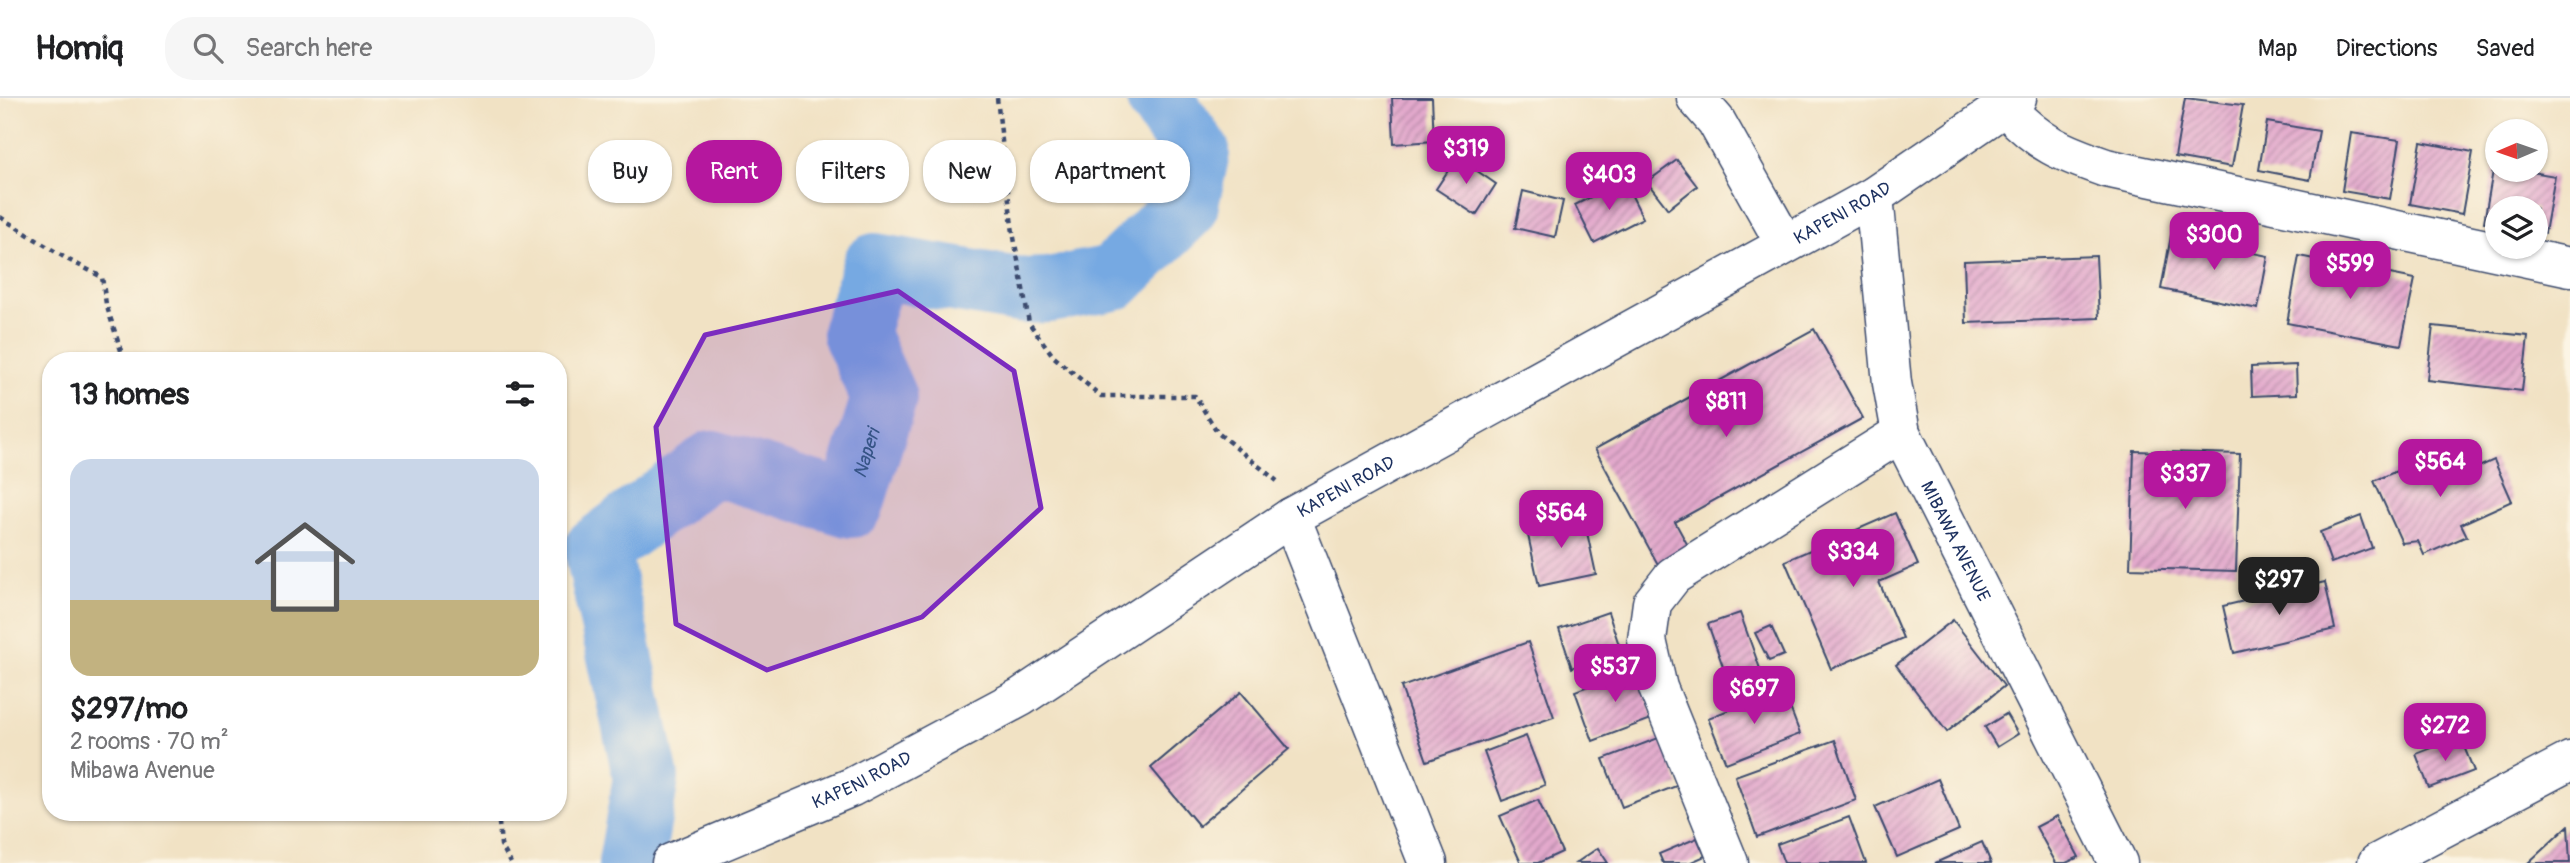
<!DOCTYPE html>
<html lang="en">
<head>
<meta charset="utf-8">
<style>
	:root { --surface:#fff; --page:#f6f6f6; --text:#202124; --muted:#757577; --line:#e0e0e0; --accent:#b5179e }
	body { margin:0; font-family:Pangolin,sans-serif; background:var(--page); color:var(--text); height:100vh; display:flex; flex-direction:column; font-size:26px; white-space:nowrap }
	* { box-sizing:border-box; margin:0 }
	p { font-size:23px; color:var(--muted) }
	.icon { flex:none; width:38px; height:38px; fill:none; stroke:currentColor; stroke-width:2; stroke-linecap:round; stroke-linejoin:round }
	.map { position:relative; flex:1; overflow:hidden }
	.details { position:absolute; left:42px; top:254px; width:525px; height:469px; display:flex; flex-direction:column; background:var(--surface); border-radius:28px; box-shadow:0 2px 5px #0004 }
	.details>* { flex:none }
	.guide { position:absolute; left:588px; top:42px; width:665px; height:63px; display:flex; gap:14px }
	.needle { width:46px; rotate:268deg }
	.tools { position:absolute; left:2485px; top:21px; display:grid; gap:14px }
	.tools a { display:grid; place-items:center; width:63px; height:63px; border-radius:50%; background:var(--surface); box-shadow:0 2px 5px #0004; font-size:35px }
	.price { position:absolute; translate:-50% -60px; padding:0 16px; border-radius:14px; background:var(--accent); color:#fff; font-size:23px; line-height:46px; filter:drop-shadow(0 2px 4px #0008) }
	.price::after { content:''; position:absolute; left:50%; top:42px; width:21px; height:16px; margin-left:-10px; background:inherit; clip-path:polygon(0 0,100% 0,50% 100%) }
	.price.active { background:#222; color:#fff }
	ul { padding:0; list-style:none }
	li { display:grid; align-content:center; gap:14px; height:371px; padding:0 28px }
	li span { display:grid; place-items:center; height:217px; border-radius:21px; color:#555 }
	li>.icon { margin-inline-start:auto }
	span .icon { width:126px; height:126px; fill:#fffc; stroke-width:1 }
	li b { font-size:30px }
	h2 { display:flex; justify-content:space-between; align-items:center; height:84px; padding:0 28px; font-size:30px }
	.chip { padding:0 24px; border-radius:28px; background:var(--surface); box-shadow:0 2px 5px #0004; font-size:24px; line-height:63px }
	.chip.active { background:var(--accent); color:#fff }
	header { display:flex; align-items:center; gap:42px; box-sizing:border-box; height:98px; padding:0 35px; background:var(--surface); border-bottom:2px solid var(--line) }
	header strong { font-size:33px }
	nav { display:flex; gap:38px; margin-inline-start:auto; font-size:24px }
	.search { width:490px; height:63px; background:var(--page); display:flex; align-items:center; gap:18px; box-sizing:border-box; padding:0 24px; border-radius:28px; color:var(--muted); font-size:26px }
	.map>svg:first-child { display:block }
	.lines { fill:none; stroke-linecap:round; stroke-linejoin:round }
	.river { stroke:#76a9e2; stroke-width:66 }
	.building { fill:url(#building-hatch) }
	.minor-casing { stroke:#3b4a6d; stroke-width:41 }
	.major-casing { stroke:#3b4a6d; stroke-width:41 }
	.path { stroke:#3b4a6d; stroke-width:4.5; stroke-dasharray:5 5; stroke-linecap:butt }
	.minor { stroke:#fff; stroke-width:38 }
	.major { stroke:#fff; stroke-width:38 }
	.marked { fill:#7b2cbf; fill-opacity:0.2; stroke:#7b2cbf; stroke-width:5; stroke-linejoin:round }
	.labels { text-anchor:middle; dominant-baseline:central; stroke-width:6; stroke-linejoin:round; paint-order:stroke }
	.street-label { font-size:18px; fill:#1b2f5e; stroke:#fcf5e5 }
	.water-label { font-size:19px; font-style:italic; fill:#365486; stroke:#fcf5e5 }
</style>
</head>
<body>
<header>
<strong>Homiq</strong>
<div class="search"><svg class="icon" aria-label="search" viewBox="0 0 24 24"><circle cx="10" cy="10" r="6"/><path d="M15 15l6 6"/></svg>Search here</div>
<nav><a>Map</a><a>Directions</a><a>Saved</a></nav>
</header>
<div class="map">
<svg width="2570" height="765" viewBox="0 0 2570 765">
	<defs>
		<pattern id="building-hatch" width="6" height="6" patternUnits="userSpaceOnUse" patternTransform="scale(1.75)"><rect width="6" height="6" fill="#e3a9cc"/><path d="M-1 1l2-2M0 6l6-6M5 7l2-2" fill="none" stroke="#b78aa9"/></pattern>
	</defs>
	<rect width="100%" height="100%" fill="#fcf5e5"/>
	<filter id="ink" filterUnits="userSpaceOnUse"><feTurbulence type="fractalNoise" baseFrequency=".0143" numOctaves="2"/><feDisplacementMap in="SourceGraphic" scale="14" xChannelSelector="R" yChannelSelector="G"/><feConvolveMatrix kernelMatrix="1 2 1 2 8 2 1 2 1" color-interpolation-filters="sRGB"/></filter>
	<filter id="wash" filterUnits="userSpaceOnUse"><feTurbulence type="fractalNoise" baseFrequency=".00686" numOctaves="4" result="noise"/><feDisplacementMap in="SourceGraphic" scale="28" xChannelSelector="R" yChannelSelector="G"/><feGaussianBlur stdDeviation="1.57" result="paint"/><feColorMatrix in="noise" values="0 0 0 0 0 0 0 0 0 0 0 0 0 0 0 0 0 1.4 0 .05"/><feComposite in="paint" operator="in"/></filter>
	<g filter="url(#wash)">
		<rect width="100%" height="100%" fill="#f1e2c4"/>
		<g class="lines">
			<path class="river" id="s1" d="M631,765L646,680L597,451L713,365L851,407L884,300L855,235L875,168L1024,193L1049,192L1113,180L1185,110L1197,54L1159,0"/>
		</g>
		<g id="blocks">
			<g class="building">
				<path d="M1392,0H1432L1434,43L1394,46Z"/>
				<path d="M2185,0L2243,7L2232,69L2175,59Z"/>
				<path d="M2267,24L2319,33L2310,82L2259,72Z"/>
				<path d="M2351,35L2400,42L2390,101L2342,93Z"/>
				<path d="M2421,44L2473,54L2462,116L2410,106Z"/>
				<path d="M1457,59L1496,86L1476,117L1436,91Z"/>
				<path d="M1677,62L1697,88L1668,111L1647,84Z"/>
				<path d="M2494,67L2497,72H2521L2555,78L2545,135L2536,134V110H2497V127L2484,124Z"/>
				<path d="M1624,82L1643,120L1594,145L1575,107Z"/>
				<path d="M1523,93L1563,103L1555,139L1515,130Z"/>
				<path d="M2171,138L2268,158L2258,211L2161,191Z"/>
				<path d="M2096,158L2099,220L1966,225L1964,163Z"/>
				<path d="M2299,158L2415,181L2401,247L2287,225Z"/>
				<path d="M2433,228L2528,238L2522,293L2427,282Z"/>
				<path d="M1814,231L1863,320L1675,424L1692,455L1661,472L1595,351Z"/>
				<path d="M2296,267L2297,296L2252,298L2251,269Z"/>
				<path d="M2446,351L2459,378L2494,362L2512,403L2461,426L2467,438L2424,457L2418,443L2402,445L2374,383Z"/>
				<path d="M2134,353L2240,356L2236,473L2130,470Z"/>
				<path d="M1895,415L1918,467L1879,484L1903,540L1831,571L1785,463Z"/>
				<path d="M1583,416L1596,476L1539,488L1526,428Z"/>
				<path d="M2361,418L2372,450L2331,465L2320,434Z"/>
				<path d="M2325,484L2335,531L2234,555L2223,508Z"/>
				<path d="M1608,514L1621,553L1572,570L1559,531Z"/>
				<path d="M1740,515L1764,582L1732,594L1708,526Z"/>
				<path d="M1953,522L2004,588L1947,634L1896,567Z"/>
				<path d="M1771,528L1784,557L1769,563L1755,535Z"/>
				<path d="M1528,544L1554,619L1427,663L1401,589Z"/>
				<path d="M1636,570L1654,620L1593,643L1575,593Z"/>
				<path d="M1783,591L1800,636L1726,665L1708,620Z"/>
				<path d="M1241,594L1289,651L1199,728L1151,670Z"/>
				<path d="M2006,616L2018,636L1997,649L1985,629Z"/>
				<path d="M1526,638L1545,687L1502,703L1484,654Z"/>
				<path d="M1661,639L1679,687L1622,709L1603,661Z"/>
				<path d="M2460,639L2474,673L2429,690L2416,656Z"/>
				<path d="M1835,642L1856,702L1757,739L1735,678Z"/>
				<path d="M1938,681L1959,732L1897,759L1875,709Z"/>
				<path d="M1538,702L1562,754L1538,765H1521L1500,718Z"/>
				<path d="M2057,718L2079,759L2066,765H2056L2036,729Z"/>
				<path d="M1849,719L1866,765H1784L1777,746Z"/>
				<path d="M2568,728L2570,765H2528Z"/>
				<path d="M1697,740L1705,758L1689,765H1663L1659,756Z"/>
				<path d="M1982,744L1991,765H1935Z"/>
				<path d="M1598,750L1608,765H1576Z"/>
			</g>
		</g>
	</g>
	<g filter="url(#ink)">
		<use href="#blocks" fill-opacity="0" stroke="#3b4a6d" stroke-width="2"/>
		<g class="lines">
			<defs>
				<g id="minor">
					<path d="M1696,0L1716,23L1785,146"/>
					<path d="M2006,10C2040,46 2060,54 2106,70L2570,169"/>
					<path id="s2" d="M1874,98L1892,285L1901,335L2118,765"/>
					<path d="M1291,419L1428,765"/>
					<path d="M1729,765L1658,590L1647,542L1652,505L1673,478L1901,335"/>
					<path d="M2377,765L2570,663"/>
				</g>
				<g id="major">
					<path id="s3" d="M671,765L852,689L1021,599L1291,419L1874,98L2017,0"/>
				</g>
			</defs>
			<use href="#minor" class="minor-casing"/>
			<use href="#major" class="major-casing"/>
			<g class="path">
				<path d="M997,0L1012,128L1029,225L1054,259L1101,298H1195L1218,335L1277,383"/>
				<path d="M0,119L67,161L102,179L106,206L124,262"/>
				<path d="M498,714L501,747L511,765"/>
			</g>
			<use href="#minor" class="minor"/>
			<use href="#major" class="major"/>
		</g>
	</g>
	<path class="marked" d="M898,193L1014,273L1041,410L922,519L767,572L676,526L656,329L705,237Z"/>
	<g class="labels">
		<g class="street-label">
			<text stroke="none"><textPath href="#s3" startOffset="1342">KAPENI ROAD</textPath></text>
			<text stroke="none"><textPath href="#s3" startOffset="775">KAPENI ROAD</textPath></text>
			<text stroke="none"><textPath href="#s2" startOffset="360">MIBAWA AVENUE</textPath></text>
			<text stroke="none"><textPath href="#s3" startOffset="208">KAPENI ROAD</textPath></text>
		</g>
		<g class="water-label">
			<text stroke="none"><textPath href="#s1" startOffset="663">Naperi</textPath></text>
		</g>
	</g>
</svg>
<div class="tools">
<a><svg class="needle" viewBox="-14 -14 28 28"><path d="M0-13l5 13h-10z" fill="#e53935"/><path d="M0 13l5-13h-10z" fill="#757577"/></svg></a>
<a><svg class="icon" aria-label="layers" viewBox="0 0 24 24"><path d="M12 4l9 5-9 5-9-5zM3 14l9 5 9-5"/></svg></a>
</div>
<b class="price" style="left:1466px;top:88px">$319</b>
<b class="price" style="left:1609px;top:114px">$403</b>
<b class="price" style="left:2214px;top:174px">$300</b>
<b class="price" style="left:2350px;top:203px">$599</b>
<b class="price" style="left:1726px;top:341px">$811</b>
<b class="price" style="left:2440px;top:401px">$564</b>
<b class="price" style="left:2185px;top:413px">$337</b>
<b class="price" style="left:1561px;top:452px">$564</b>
<b class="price" style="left:1853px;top:491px">$334</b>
<b class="price active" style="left:2279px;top:519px">$297</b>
<b class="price" style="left:1615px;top:606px">$537</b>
<b class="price" style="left:1754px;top:628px">$697</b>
<b class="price" style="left:2445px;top:665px">$272</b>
<div class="guide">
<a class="chip">Buy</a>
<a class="chip active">Rent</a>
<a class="chip">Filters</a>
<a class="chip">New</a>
<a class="chip">Apartment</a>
</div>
<section class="details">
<h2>13 homes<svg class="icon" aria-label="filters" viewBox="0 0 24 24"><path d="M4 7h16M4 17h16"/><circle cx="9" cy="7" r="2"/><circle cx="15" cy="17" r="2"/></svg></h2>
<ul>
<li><span style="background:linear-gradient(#c9d6e8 65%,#c2b280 0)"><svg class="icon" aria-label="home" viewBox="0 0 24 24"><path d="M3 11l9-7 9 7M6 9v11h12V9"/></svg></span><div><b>$297/mo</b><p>2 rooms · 70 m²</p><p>Mibawa Avenue</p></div></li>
</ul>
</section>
</div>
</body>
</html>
